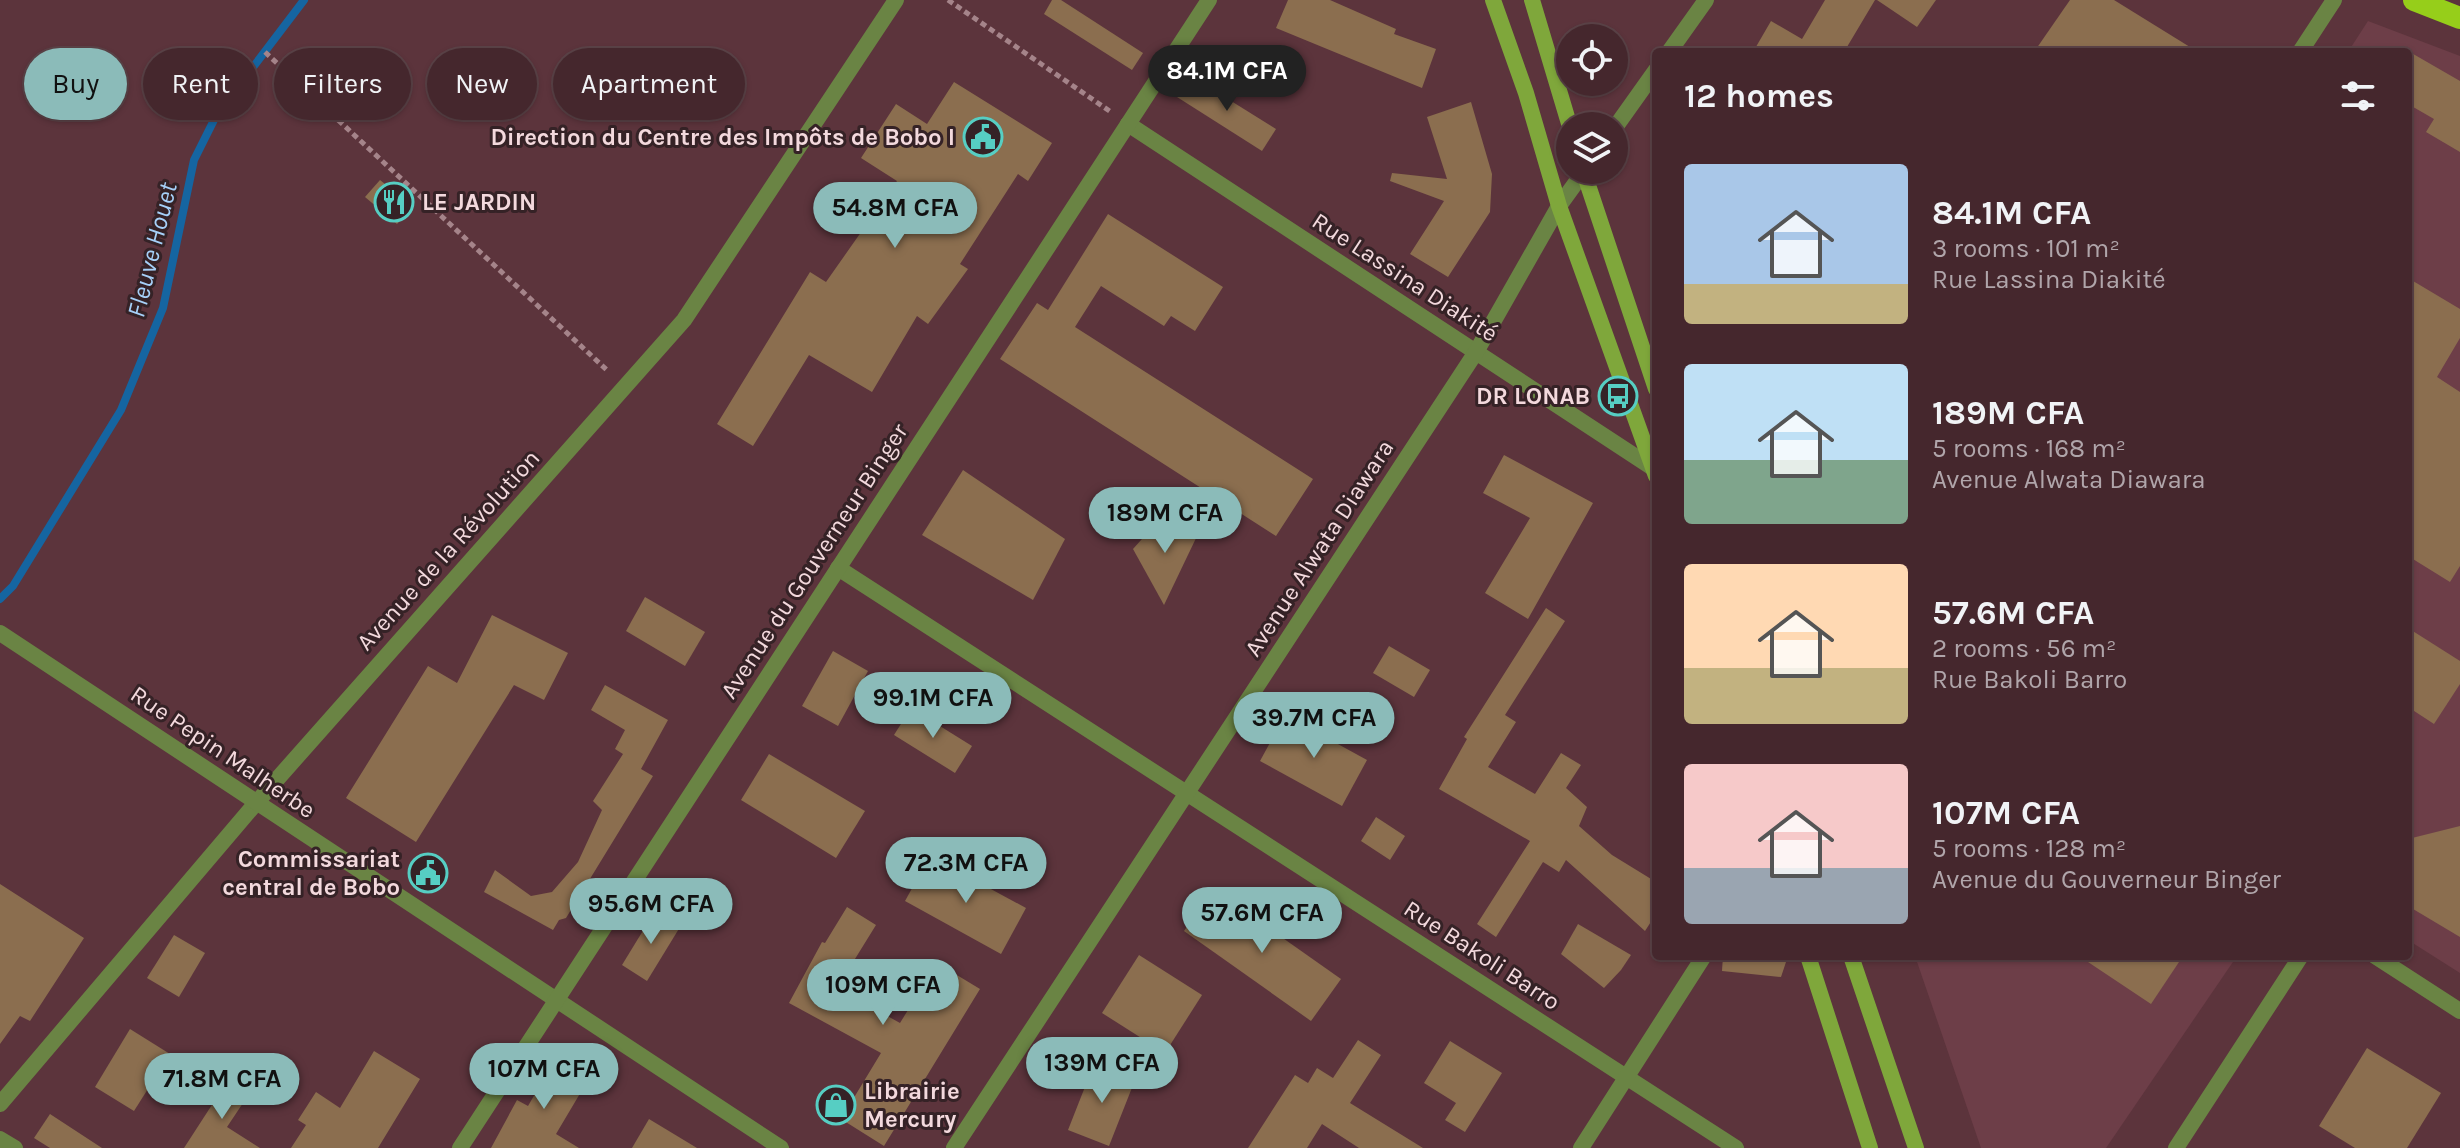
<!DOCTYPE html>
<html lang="en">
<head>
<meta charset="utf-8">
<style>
	:root { --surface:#45272d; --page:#4c2f35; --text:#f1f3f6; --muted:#b0a5aa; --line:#5d4449; --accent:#8bbbb9 }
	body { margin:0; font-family:Karla,sans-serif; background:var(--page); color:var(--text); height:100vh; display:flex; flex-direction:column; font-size:30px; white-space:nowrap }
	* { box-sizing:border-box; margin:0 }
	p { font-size:26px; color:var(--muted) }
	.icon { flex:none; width:44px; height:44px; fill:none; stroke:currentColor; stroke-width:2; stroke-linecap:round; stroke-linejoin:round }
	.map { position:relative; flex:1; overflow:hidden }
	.side { position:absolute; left:1652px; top:48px; width:760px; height:912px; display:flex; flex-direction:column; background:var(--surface); border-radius:8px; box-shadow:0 2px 6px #0004,0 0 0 2px var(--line) }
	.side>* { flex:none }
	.hud { position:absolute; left:24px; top:48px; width:760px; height:72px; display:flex; gap:16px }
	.controls { position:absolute; left:1556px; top:24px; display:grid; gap:16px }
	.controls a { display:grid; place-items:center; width:72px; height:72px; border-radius:50%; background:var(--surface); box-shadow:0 2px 6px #0004,0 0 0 2px var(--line); font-size:40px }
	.price { position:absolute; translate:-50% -68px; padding:0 18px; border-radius:28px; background:var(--accent); color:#111; font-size:26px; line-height:52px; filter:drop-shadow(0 2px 4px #0008) }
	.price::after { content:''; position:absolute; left:50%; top:48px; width:24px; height:18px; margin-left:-12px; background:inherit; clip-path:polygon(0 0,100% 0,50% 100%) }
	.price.active { background:#222; color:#fff }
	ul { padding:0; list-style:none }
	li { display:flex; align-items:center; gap:24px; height:200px; padding:0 32px }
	li span { display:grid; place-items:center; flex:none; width:224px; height:160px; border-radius:8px; color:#555 }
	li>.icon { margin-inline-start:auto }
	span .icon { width:96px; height:96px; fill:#fffc; stroke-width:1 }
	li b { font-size:34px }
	h2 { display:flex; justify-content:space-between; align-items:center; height:96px; padding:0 32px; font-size:34px }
	.chip { padding:0 28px; border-radius:36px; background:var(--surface); box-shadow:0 2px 6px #0004,0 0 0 2px var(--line); font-size:28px; line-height:72px }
	.chip.active { background:var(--accent); color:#111 }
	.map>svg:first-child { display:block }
	.built { fill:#6d3e48 }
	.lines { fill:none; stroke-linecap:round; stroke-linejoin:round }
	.stream { stroke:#1565a1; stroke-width:8 }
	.building { fill:#8b6e4f }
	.path { stroke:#a5848a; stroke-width:5; stroke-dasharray:6 4; stroke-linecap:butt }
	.minor { stroke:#6a8444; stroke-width:16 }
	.tertiary { stroke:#6a8444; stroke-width:16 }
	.secondary { stroke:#7fa73b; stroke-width:16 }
	.trunk { stroke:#96ce1a; stroke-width:22 }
	.labels { text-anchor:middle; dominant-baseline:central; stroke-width:6; stroke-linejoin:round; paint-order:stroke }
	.poi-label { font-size:24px; font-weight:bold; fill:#f3d9dd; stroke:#352226; text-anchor:end }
	.street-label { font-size:24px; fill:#f3d9dd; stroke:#352226 }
	.water-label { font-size:26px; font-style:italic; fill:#a6d0f8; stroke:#352226 }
</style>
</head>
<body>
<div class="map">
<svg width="2460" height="1148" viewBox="0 0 2460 1148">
	<rect width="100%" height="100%" fill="#5c343c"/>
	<g class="built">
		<path d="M2368,21L2460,56V973L2408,940V52H2348Z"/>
		<path d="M1915,956H2237L2106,1148H1981Z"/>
	</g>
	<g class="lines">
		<path class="stream" d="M0,599L13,586L121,410L163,308L194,160L216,116L304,0"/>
	</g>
	<g class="building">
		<path d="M1052,0H1061L1143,53L1132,70L1044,14Z"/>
		<path d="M1288,0H1330L1396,29L1394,34L1436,49L1422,88L1276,28Z"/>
		<path d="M1825,0H1875L1844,52H1753L1771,21L1802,39Z"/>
		<path d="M1877,0H1936L1917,27Z"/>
		<path d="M2070,0H2114L2198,52H2034Z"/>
		<path d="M2408,51L2460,81V152L2426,132L2434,119L2408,104Z"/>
		<path d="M1191,76L1276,129L1262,151L1177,97Z"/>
		<path d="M954,82L1052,143L1028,181L1018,174L960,264L968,269L928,324L917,316L872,392L809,355L753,446L717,424L810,272L826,282L897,181L861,158L896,104L927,124Z"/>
		<path d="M1471,102L1492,174L1490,212L1448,277L1410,254L1444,201L1390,181L1392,173L1447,179L1427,117Z"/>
		<path d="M380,180L412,206L397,224L365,197Z"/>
		<path d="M1108,214L1223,287L1195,331L1171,316L1164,326L1101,286L1075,327L1313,479L1276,536L1000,359L1037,303L1048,310Z"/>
		<path d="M2408,278L2460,309V338L2437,377L2460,392V566L2450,582L2408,556Z"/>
		<path d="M1504,455L1593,503L1528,619L1485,593L1530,518L1483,493Z"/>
		<path d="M963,470L1065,539L1033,600L922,535Z"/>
		<path d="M1159,520L1198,534L1164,605L1133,549Z"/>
		<path d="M645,597L705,632L685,666L626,631Z"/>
		<path d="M1546,608L1565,621L1505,715L1516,722L1488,767L1535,794L1561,753L1581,765L1566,788L1587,807L1579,826L1612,855L1656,882V914L1645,931L1566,860L1559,872L1543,862L1496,937L1477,924L1530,841L1439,789L1467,739L1464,737Z"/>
		<path d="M492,615L568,653L544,700L514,685L416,842L346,798L428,666L457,683Z"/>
		<path d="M2408,628L2460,661V684L2434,724L2408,707Z"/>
		<path d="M1389,646L1430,670L1414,697L1373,673Z"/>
		<path d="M833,651L868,671L838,726L802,706Z"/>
		<path d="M605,685L668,720L641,769L653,776L566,918L559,920L553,930L484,892L495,870L531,896L552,892L578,862L602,810L593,801L623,754L615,749L625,730L591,710Z"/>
		<path d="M911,708L972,746L955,773L894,735Z"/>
		<path d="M1285,715L1367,760L1342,806L1260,761Z"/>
		<path d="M769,754L865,811L836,858L741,800Z"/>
		<path d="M1376,817L1405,836L1390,860L1361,841Z"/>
		<path d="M2460,826V937L2408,906V839Z"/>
		<path d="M930,856L1026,908L1001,954L905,901Z"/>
		<path d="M0,884L84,938L30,1021L20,1016L0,1044Z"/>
		<path d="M1213,889L1341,979L1311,1021L1184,931Z"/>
		<path d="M847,907L876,925L837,988L900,1023L937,963L980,989L884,1146L841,1119L881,1053L789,1003L822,942L825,943Z"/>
		<path d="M655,911L680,927L647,981L622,965Z"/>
		<path d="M1578,924L1631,955L1621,970L1604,988L1561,954Z"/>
		<path d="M174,935L205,953L179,997L147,978Z"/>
		<path d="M1139,955L1202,995L1165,1053L1102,1013Z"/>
		<path d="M1723,956H1788L1781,977L1722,971Z"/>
		<path d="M2079,956H2183L2151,1004Z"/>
		<path d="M130,1029L170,1054L134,1111L95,1087Z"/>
		<path d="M1358,1040L1381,1055L1350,1103L1423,1148H1359L1322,1124L1307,1148H1248L1295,1075L1308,1083L1317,1068L1333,1078Z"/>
		<path d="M1450,1041L1502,1073L1465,1132L1445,1120L1456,1103L1424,1083Z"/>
		<path d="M2367,1048L2441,1093L2407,1148H2355L2319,1126Z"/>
		<path d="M374,1051L420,1079L378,1148H291L306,1125L298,1120L316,1092L340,1108Z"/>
		<path d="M557,1056L591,1075L556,1134L579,1148H491L517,1100L528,1106Z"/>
		<path d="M1094,1064L1135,1080L1109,1146L1068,1130Z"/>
		<path d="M230,1077L251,1091L227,1127L260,1148H184Z"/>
		<path d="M50,1114L102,1148H50L34,1138Z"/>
		<path d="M649,1119L697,1148H632Z"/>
	</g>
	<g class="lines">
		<g class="path">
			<path d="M948,0L1111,112"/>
			<path d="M265,52L609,372"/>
		</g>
		<g class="minor">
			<path d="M1669,52L1706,0"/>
			<path d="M1128,124L1656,470"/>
			<path d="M1614,129L1656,70"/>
			<path d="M838,568L1736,1148"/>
			<path d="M2375,956L2460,1011"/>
			<path d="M0,1104L256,803L684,320L896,0"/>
			<path d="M0,1139L15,1148"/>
			<path d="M954,1148L1476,352L1559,206L1585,170"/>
			<path d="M2176,1148L2301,956"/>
		</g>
		<g class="tertiary">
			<path d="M2300,52L2334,0"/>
			<path d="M0,633L781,1148"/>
			<path d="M460,1148L1209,0"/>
			<path d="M1581,1148L1704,956"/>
		</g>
		<g class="secondary">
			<path d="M1493,0L1526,93L1559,206L1656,476"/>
			<path d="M1532,0L1570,127"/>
			<path d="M1583,170L1656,389"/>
			<path d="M1808,956L1870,1148"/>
			<path d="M1851,956L1916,1148"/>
		</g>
		<path class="trunk" d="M2414,0L2460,18"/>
	</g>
	<defs>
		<symbol id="civic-ring" viewBox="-11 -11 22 22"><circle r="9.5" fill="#352226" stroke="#56cec3" stroke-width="1.5"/><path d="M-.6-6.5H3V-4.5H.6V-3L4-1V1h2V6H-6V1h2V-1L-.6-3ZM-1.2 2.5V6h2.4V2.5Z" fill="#56cec3"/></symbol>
		<symbol id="restaurant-ring" viewBox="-11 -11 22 22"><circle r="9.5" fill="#352226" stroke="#56cec3" stroke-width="1.5"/><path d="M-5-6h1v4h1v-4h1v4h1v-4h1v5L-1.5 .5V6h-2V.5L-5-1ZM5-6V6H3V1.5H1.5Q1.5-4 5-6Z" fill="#56cec3"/></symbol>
		<symbol id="bus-ring" viewBox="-11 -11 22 22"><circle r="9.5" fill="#352226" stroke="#56cec3" stroke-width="1.5"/><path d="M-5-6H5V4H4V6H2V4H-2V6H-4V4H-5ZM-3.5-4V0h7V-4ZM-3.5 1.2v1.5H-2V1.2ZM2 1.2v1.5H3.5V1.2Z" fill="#56cec3"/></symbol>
		<symbol id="shop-ring" viewBox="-11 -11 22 22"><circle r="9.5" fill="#352226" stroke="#56cec3" stroke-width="1.5"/><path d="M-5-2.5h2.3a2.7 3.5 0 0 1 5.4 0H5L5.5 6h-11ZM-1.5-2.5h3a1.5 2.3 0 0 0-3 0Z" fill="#56cec3"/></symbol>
	</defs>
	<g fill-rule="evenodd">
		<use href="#civic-ring" x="961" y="115" width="44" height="44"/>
		<use href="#restaurant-ring" x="372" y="180" width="44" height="44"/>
		<use href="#bus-ring" x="1596" y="374" width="44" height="44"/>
		<use href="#civic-ring" x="406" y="851" width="44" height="44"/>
		<use href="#shop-ring" x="814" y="1083" width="44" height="44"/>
	</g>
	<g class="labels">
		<g class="poi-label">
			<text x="955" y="137">Direction du Centre des Impôts de Bobo I</text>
			<text x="422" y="202" text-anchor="start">LE JARDIN</text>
			<text x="1590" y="396">DR LONAB</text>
			<text x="400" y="859">Commissariat<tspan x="400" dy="28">central de Bobo</tspan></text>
			<text x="864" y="1091" text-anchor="start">Librairie<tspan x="864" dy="28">Mercury</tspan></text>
		</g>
		<g class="street-label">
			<text transform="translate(1405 277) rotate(33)">Rue Lassina Diakité</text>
			<text transform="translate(1319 548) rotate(-57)">Avenue Alwata Diawara</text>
			<text transform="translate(448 550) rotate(-48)">Avenue de la Révolution</text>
			<text transform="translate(814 561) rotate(-57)">Avenue du Gouverneur Binger</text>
			<text transform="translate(223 752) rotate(34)">Rue Pepin Malherbe</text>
			<text transform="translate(1482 955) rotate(33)">Rue Bakoli Barro</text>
		</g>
		<g class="water-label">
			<text transform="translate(152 250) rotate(-76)">Fleuve Houet</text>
		</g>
	</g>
</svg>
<div class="controls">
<a><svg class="icon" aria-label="locate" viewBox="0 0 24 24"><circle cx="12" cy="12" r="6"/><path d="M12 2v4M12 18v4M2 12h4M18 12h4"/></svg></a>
<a><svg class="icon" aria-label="layers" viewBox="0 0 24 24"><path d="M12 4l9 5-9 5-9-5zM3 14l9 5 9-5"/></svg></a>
</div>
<b class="price active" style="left:1227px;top:113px">84.1M CFA</b>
<b class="price" style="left:895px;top:250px">54.8M CFA</b>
<b class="price" style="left:1165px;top:555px">189M CFA</b>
<b class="price" style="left:933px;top:740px">99.1M CFA</b>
<b class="price" style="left:1314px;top:760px">39.7M CFA</b>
<b class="price" style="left:966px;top:905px">72.3M CFA</b>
<b class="price" style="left:651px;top:946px">95.6M CFA</b>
<b class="price" style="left:1262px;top:955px">57.6M CFA</b>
<b class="price" style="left:883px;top:1027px">109M CFA</b>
<b class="price" style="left:1102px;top:1105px">139M CFA</b>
<b class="price" style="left:544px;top:1111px">107M CFA</b>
<b class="price" style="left:222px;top:1121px">71.8M CFA</b>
<div class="hud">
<a class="chip active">Buy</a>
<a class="chip">Rent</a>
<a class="chip">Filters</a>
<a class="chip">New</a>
<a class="chip">Apartment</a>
</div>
<section class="side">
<h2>12 homes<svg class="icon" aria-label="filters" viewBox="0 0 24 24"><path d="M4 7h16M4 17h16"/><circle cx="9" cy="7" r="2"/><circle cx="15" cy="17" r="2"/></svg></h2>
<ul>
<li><span style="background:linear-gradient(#a9c7e8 75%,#c2b280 0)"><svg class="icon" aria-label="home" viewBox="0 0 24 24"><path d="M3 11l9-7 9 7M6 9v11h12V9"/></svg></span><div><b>84.1M CFA</b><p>3 rooms · 101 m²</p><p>Rue Lassina Diakité</p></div></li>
<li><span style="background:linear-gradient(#bfe0f5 60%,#7fa58c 0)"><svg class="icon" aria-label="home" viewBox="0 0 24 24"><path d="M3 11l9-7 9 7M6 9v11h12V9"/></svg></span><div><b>189M CFA</b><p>5 rooms · 168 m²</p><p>Avenue Alwata Diawara</p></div></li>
<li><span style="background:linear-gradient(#ffd9b3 65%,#c2b280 0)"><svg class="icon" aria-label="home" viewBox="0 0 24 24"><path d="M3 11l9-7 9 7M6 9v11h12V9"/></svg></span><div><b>57.6M CFA</b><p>2 rooms · 56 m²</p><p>Rue Bakoli Barro</p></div></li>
<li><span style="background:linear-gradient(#f6c9c9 65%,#9aa5b1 0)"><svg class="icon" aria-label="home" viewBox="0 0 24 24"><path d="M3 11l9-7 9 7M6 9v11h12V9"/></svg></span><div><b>107M CFA</b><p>5 rooms · 128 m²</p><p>Avenue du Gouverneur Binger</p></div></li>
</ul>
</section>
</div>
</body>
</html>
